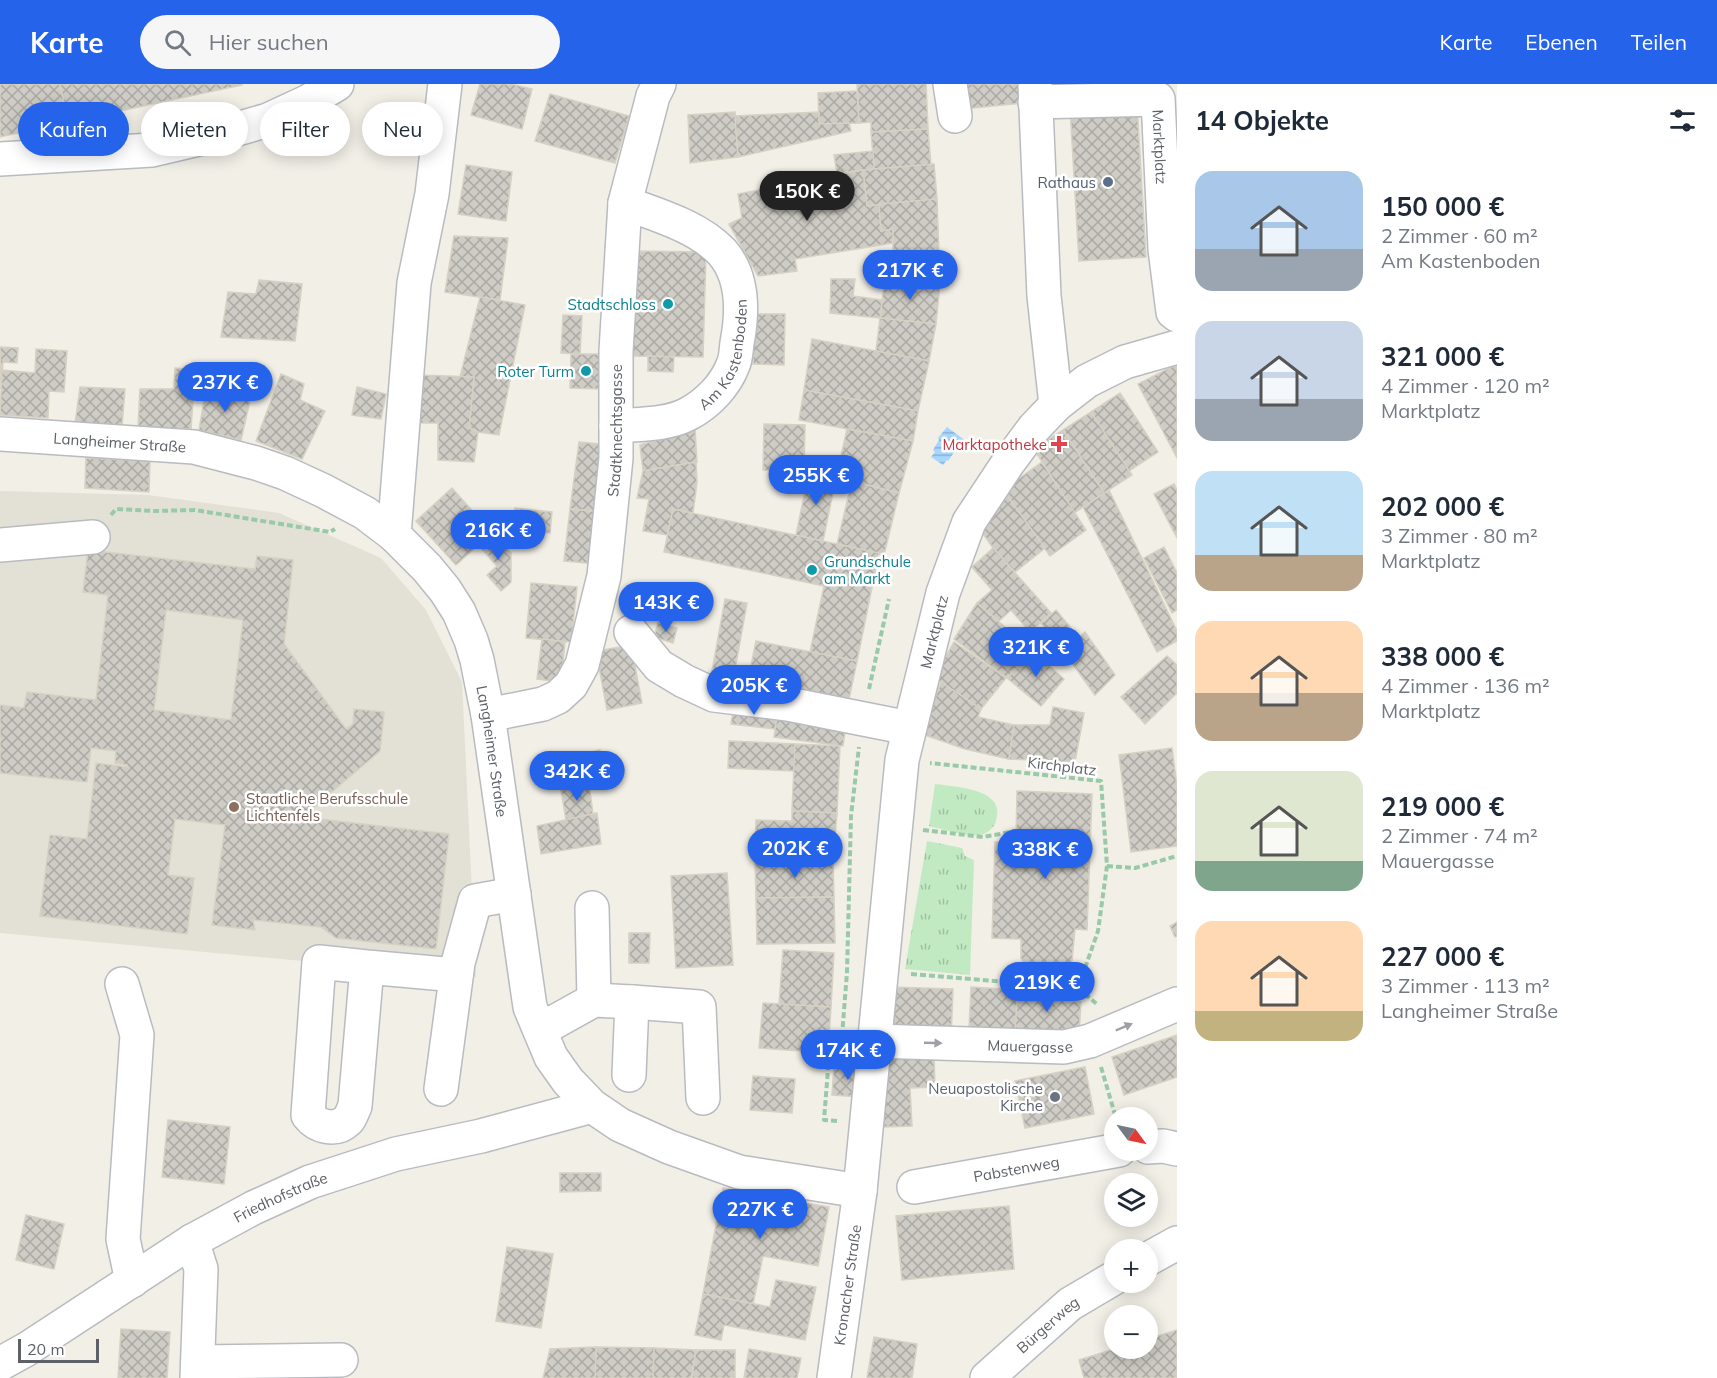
<!DOCTYPE html>
<html lang="de">
<head>
<meta charset="utf-8">
<style>
	:root { --surface:#fff; --page:#f6f6f7; --text:#1f2937; --muted:#747a83; --accent:#2563eb }
	body { margin:0; font-family:Mulish,sans-serif; background:var(--page); color:var(--text); height:100vh; display:flex; flex-direction:column; font-size:22px; white-space:nowrap }
	* { box-sizing:border-box; margin:0 }
	p { font-size:20px; color:var(--muted) }
	.icon { flex:none; width:33px; height:33px; fill:none; stroke:currentColor; stroke-width:2; stroke-linecap:round; stroke-linejoin:round }
	.map { position:relative; flex:1; overflow:hidden }
	.sheet { display:flex; flex-direction:column; background:var(--surface); width:540px }
	.sheet>* { flex:none }
	.hud { position:absolute; left:18px; top:18px; width:570px; height:54px; display:flex; gap:12px }
	.needle { width:39px; rotate:123deg }
	.tools { position:absolute; left:1104px; top:1023px; display:grid; gap:12px }
	.tools a { display:grid; place-items:center; width:54px; height:54px; border-radius:50%; background:var(--surface); box-shadow:0 3px 15px #0003; font-size:30px }
	.scale { position:absolute; left:18px; bottom:15px; width:81px; box-sizing:border-box; padding-left:6px; border:3px solid #5d6167; border-top:0; font-size:16px; line-height:21px; white-space:nowrap; color:#5d6167; -webkit-text-stroke:4px #fff; paint-order:stroke }
	.price { position:absolute; translate:-50% -51px; padding:0 14px; border-radius:21px; background:var(--accent); color:#fff; font-size:20px; line-height:39px; filter:drop-shadow(0 2px 3px #0008) }
	.price::after { content:''; position:absolute; left:50%; top:36px; width:18px; height:14px; margin-left:-9px; background:inherit; clip-path:polygon(0 0,100% 0,50% 100%) }
	.price.current { background:#222; color:#fff }
	ul { padding:0; list-style:none }
	li { display:flex; align-items:center; gap:18px; height:150px; padding:0 18px }
	li span { display:grid; place-items:center; flex:none; width:168px; height:120px; border-radius:18px; color:#555 }
	li>.icon { margin-inline-start:auto }
	span .icon { width:72px; height:72px; fill:#fffc; stroke-width:1 }
	li b { font-size:26px }
	h2 { display:flex; justify-content:space-between; align-items:center; height:72px; padding:0 18px; font-size:26px }
	.chip { padding:0 21px; border-radius:27px; background:var(--surface); box-shadow:0 3px 15px #0003; font-size:21px; line-height:54px }
	.chip.current { background:var(--accent); color:#fff }
	header { display:flex; align-items:center; gap:36px; box-sizing:border-box; height:84px; padding:0 30px; background:var(--accent); color:#fff }
	header strong { font-size:28px }
	nav { display:flex; gap:33px; margin-inline-start:auto; font-size:21px }
	.search { width:420px; height:54px; background:var(--page); display:flex; align-items:center; gap:15px; box-sizing:border-box; padding:0 21px; border-radius:33px; color:var(--muted); font-size:22px }
	main { display:flex; flex:1; min-height:0 }
	.map>svg:first-child { display:block }
	.education { fill:#e3e1d6 }
	.grass { fill:url(#grass-tufts) }
	.water { fill:url(#water-rules) }
	.building { fill:url(#building-cross-hatch); stroke:#d6d1c3; stroke-width:1.5; fill-rule:evenodd }
	.lines { fill:none; stroke-linecap:round; stroke-linejoin:round }
	.minor-casing { stroke:#b8bbc0; stroke-width:36 }
	.path { stroke:#98c9a8; stroke-width:4; stroke-dasharray:6 3; stroke-linecap:butt }
	.minor { stroke:#fff; stroke-width:33 }
	.oneway { fill:#9ea0a4 }
	.service-dot { fill:#5c6f8a; stroke:#fff; stroke-width:2 }
	.culture-dot { fill:#0f9aa8; stroke:#fff; stroke-width:2 }
	.health-dot { fill:#e0444e; stroke:#fff; stroke-width:2 }
	.education-dot { fill:#8d6e63; stroke:#fff; stroke-width:2 }
	.worship-dot { fill:#6b7280; stroke:#fff; stroke-width:2 }
	.labels { text-anchor:middle; dominant-baseline:central; stroke-width:5; stroke-linejoin:round; paint-order:stroke }
	.street-label { font-size:15px; fill:#5d6167; stroke:#fff }
	.service-label { font-size:15px; fill:#4e5e75; stroke:#fff; text-anchor:end }
	.culture-label { font-size:15px; fill:#0d838f; stroke:#fff; text-anchor:end }
	.health-label { font-size:15px; fill:#be3a42; stroke:#fff; text-anchor:end }
	.education-label { font-size:15px; fill:#785e54; stroke:#fff; text-anchor:start }
	.worship-label { font-size:15px; fill:#5b616d; stroke:#fff; text-anchor:end }
</style>
</head>
<body>
<header>
<strong>Karte</strong>
<div class="search"><svg class="icon" aria-label="search" viewBox="0 0 24 24"><circle cx="10" cy="10" r="6"/><path d="M15 15l6 6"/></svg>Hier suchen</div>
<nav><a>Karte</a><a>Ebenen</a><a>Teilen</a></nav>
</header>
<main>
<div class="map">
<svg width="1177" height="1294" viewBox="0 0 1177 1294">
	<defs>
		<pattern id="grass-tufts" width="24" height="20" patternUnits="userSpaceOnUse" patternTransform="scale(1.5)"><rect width="24" height="20" fill="#c1eac2"/><path d="M3 7l-1-3M5 7V3M7 7l1-3M15 17l-1-3M17 17v-4M19 17l1-3" fill="none" stroke="#a0c1a1"/></pattern>
		<pattern id="water-rules" width="6" height="5" patternUnits="userSpaceOnUse" patternTransform="scale(1.5)"><rect width="6" height="5" fill="#a7d6ff"/><path d="M0 2.5h6" fill="none" stroke="#8bb1d2"/></pattern>
		<pattern id="building-cross-hatch" width="8" height="8" patternUnits="userSpaceOnUse" patternTransform="scale(1.5)"><rect width="8" height="8" fill="#ceccc5"/><path d="M0 0l8 8M0 8l8-8" fill="none" stroke="#aaa9a4"/></pattern>
	</defs>
	<rect width="100%" height="100%" fill="#f1efe6"/>
	<path class="education" d="M0,407L148,411L279,429L381,474L426,526L462,598L476,893L0,849Z"/>
	<g class="grass">
		<path d="M935,700C955,703 1007,704 996,737C994,744 987,750 979,751C966,753 942,745 929,742Z"/>
		<path d="M927,757L962,764L965,772L974,776L970,891L905,885Z"/>
	</g>
	<path class="water" d="M947,343L966,357L958,368L955,367L948,377L947,376L943,381L931,373L935,368L933,366L939,356L938,354Z"/>
	<g class="building">
		<path d="M0,0H60L68,38L0,53Z"/>
		<path d="M60,0H242V1L68,38Z"/>
		<path d="M480,0H511L532,5L522,45L471,31Z"/>
		<path d="M857,0H926L928,45L871,48V38L859,39Z"/>
		<path d="M963,0H1021L1023,19L964,25Z"/>
		<path d="M857,7L859,39L819,40L818,9Z"/>
		<path d="M550,10L629,32L615,79L535,57Z"/>
		<path d="M1137,20L1146,173L1079,177L1070,24Z"/>
		<path d="M735,28L738,73L690,79L688,31Z"/>
		<path d="M819,28V40L849,39L851,47L738,73L735,32Z"/>
		<path d="M928,45L931,81L874,85L871,48Z"/>
		<path d="M873,67L874,85L837,89L834,71Z"/>
		<path d="M934,80L937,115L867,122L863,86Z"/>
		<path d="M466,81L512,88L506,137L458,130Z"/>
		<path d="M863,86L867,122L879,121L881,147L893,145V159L795,175L797,187L758,192L729,140L742,134L738,110Z"/>
		<path d="M937,115L940,200L893,195V145L881,147L879,120Z"/>
		<path d="M454,152L508,154L500,216L445,208Z"/>
		<path d="M633,167L706,168L703,273L631,272Z"/>
		<path d="M885,194L940,200L936,240L880,234Z"/>
		<path d="M831,195H855L853,212L882,216L880,234L830,229Z"/>
		<path d="M259,196L302,200L295,257L221,253L228,208L256,210Z"/>
		<path d="M480,213L525,221L499,351L478,348L469,344L474,293H460Z"/>
		<path d="M754,230H785L784,281L753,280Z"/>
		<path d="M563,231L582,232L580,270L561,269Z"/>
		<path d="M880,234L936,240L929,277L876,267Z"/>
		<path d="M812,255L929,277L918,327L804,306Z"/>
		<path d="M0,263L18,264L17,279L3,278L1,305Z"/>
		<path d="M36,265L67,267L64,308L49,307L48,334L0,331L2,286L35,289Z"/>
		<path d="M571,270H602L601,305L570,304Z"/>
		<path d="M648,272L674,273L673,288L648,287Z"/>
		<path d="M1177,280V374L1138,300Z"/>
		<path d="M175,284L195,286L191,345L138,343L140,305H174Z"/>
		<path d="M281,290L304,300L300,316L325,327L302,375L256,357Z"/>
		<path d="M419,291L474,293L469,344L478,348L474,378L438,376V339H418Z"/>
		<path d="M80,303L125,305L122,342L75,340Z"/>
		<path d="M357,303L386,310L381,335L352,331Z"/>
		<path d="M206,304L251,312L241,356L199,346Z"/>
		<path d="M804,306L918,327L913,357L799,336Z"/>
		<path d="M1120,309L1158,368L1129,387L1091,328Z"/>
		<path d="M1091,328L1132,391L1104,409L1063,346Z"/>
		<path d="M764,340L805,341L804,387L763,386Z"/>
		<path d="M695,345L697,378L643,387L640,361Z"/>
		<path d="M847,345L913,357L899,409L836,394Z"/>
		<path d="M1063,346L1104,409L1074,429L1034,365Z"/>
		<path d="M579,358L610,361L602,428L570,425Z"/>
		<path d="M86,374L150,377L149,408L85,404Z"/>
		<path d="M696,378L697,398L693,429L673,425L667,451L643,447L649,415L637,414L643,387Z"/>
		<path d="M1042,378L1086,446L1050,472L1003,406Z"/>
		<path d="M809,388L836,394L823,457L796,451Z"/>
		<path d="M852,397L899,409L884,471L837,460Z"/>
		<path d="M1174,400L1177,406V454L1154,410Z"/>
		<path d="M452,404L492,449L456,481L416,437Z"/>
		<path d="M1003,406L1045,464L1015,488L993,464L977,441Z"/>
		<path d="M1109,406L1177,547V557L1157,568L1083,423Z"/>
		<path d="M515,424L552,428L550,449L512,445Z"/>
		<path d="M570,425L602,428L597,480L564,477Z"/>
		<path d="M673,425L879,469L857,577L810,568L824,502L664,468Z"/>
		<path d="M492,449L511,469V498L501,507L487,491L497,482L478,461Z"/>
		<path d="M1164,463L1177,489V526L1172,529L1144,474Z"/>
		<path d="M993,464L1051,529L1030,548L1011,526L999,537L977,519L992,506L972,483Z"/>
		<path d="M88,466L255,485L257,472L293,476L284,560L346,645L353,640L354,625L384,628L380,667L313,724L311,734L449,750L436,865L336,854L321,843L253,836L255,846L212,841L225,741L175,735L168,791L194,794L187,850L40,832L50,751L87,755L96,679L127,683V681L115,679L116,667L91,664L87,698L0,689V621L24,624L27,608L96,616L108,511L83,508ZM166,526L243,536L231,636L154,626Z"/>
		<path d="M531,499L577,503L571,558L526,554Z"/>
		<path d="M725,515L747,519L731,608L709,604Z"/>
		<path d="M977,519L1033,567L1007,594L954,555Z"/>
		<path d="M1056,526L1079,554L1066,567L1041,539Z"/>
		<path d="M658,539L677,544L673,559L654,553Z"/>
		<path d="M1085,548L1115,591L1095,611L1064,568Z"/>
		<path d="M542,555L565,558L561,598L537,595Z"/>
		<path d="M756,557L857,577L847,625L746,606Z"/>
		<path d="M954,558L1006,594L981,625L934,594Z"/>
		<path d="M631,561L642,619L607,626L596,567Z"/>
		<path d="M1033,567L1064,595L1041,622L1007,594Z"/>
		<path d="M1167,572L1177,581V609L1145,640L1121,613Z"/>
		<path d="M941,598L981,625L978,633L1014,641L1009,675L965,665L922,650Z"/>
		<path d="M734,620L778,625L775,645L731,640Z"/>
		<path d="M1053,623L1084,629L1075,678L1009,675L1014,641H1050Z"/>
		<path d="M778,625L847,634L843,662L774,653Z"/>
		<path d="M729,657L795,660L794,687L728,684Z"/>
		<path d="M795,660L840,662L837,729L792,727Z"/>
		<path d="M1172,664L1177,702V762L1131,768L1119,671Z"/>
		<path d="M600,666L605,696L561,706L555,677Z"/>
		<path d="M589,700L593,730L566,736L561,706Z"/>
		<path d="M1017,707L1092,710L1087,846L1075,845L1072,877L1060,893L1048,896L1036,894L1027,885L1021,874V855L992,854L995,758H1016Z"/>
		<path d="M792,727L837,729L833,776L755,777L756,736L792,737Z"/>
		<path d="M597,729L601,760L541,770L537,742Z"/>
		<path d="M833,776L834,813L756,814L755,777Z"/>
		<path d="M727,789L733,881L676,884L671,792Z"/>
		<path d="M834,813L835,859L757,860L756,814Z"/>
		<path d="M1177,838V852L1175,853L1170,842Z"/>
		<path d="M629,849H650L649,879H629Z"/>
		<path d="M783,866L834,869L831,923L779,920Z"/>
		<path d="M890,903L953,905L951,955L888,952Z"/>
		<path d="M971,903L1018,906L1015,947L969,945Z"/>
		<path d="M1018,906L1060,908L1059,916L1081,918L1079,950L1015,947Z"/>
		<path d="M763,919L831,923L828,969L759,964Z"/>
		<path d="M1177,951V993L1124,1011L1112,973Z"/>
		<path d="M934,972L935,1003L910,1004L912,1042L884,1043L881,974Z"/>
		<path d="M834,981L863,983L861,1013L832,1011Z"/>
		<path d="M1085,983L1094,1030L1025,1044L1015,997Z"/>
		<path d="M753,992L795,995L792,1029L750,1026Z"/>
		<path d="M168,1036L230,1043L224,1100L162,1093Z"/>
		<path d="M560,1089H601V1107L560,1108Z"/>
		<path d="M723,1104L829,1123L818,1182L763,1172L753,1220L703,1210Z"/>
		<path d="M1009,1122L1014,1185L902,1196L896,1132Z"/>
		<path d="M26,1131L64,1140L54,1185L16,1176Z"/>
		<path d="M507,1163L553,1170L541,1244L496,1237Z"/>
		<path d="M776,1196L816,1203L805,1256L724,1241L721,1256L695,1251L703,1210L770,1223Z"/>
		<path d="M121,1245L170,1248L167,1294H118Z"/>
		<path d="M1177,1246V1294H1084L1079,1276L1117,1264H1148V1255Z"/>
		<path d="M874,1253L917,1260L912,1294H867Z"/>
		<path d="M596,1263L654,1264L653,1294H595Z"/>
		<path d="M596,1263L595,1294H543L550,1265Z"/>
		<path d="M654,1264L696,1266L691,1294H653Z"/>
		<path d="M749,1265L801,1274L797,1294H744Z"/>
		<path d="M696,1266H735V1294H692Z"/>
	</g>
	<g class="lines">
		<defs>
			<g id="minor">
				<path d="M950,0L955,32"/>
				<path d="M1035,0L1044,212L1056,321"/>
				<path id="s1" d="M1035,18L1158,15L1165,165L1173,228L1177,231"/>
				<path d="M0,75L152,66L220,50L268,36L309,17L337,0"/>
				<path id="s2" d="M616,342C639,340 667,341 688,330C707,320 725,302 733,281C736,275 736,266 737,259C743,228 744,193 722,168C697,142 657,131 625,119"/>
				<path id="s3" d="M0,350L194,363L256,379L285,389L324,407L365,429L394,451L427,484L445,506L459,528L471,556L477,576L488,631L530,923L551,973L568,997L592,1022L620,1041L669,1063L739,1088L860,1107"/>
				<path d="M394,451L414,199L432,110L445,0"/>
				<path d="M0,461L93,453"/>
				<path d="M631,548L659,582L684,597L714,611L788,620L909,644"/>
				<path id="s4" d="M488,631L543,620L558,613L571,601L582,581L604,492L616,374V267L625,119L653,12L659,0"/>
				<path d="M592,824L594,916"/>
				<path d="M367,883L319,878L308,1031C317,1043 336,1048 348,1036C351,1033 353,1026 355,1022L367,883L456,891"/>
				<path d="M122,900L137,951L123,1155L132,1197"/>
				<path d="M632,918L699,923L703,1014"/>
				<path d="M540,946L594,916L632,918L629,991"/>
				<path id="s5" d="M874,957L1064,963L1090,957L1177,920"/>
				<path d="M441,1005L458,879L475,817L514,810"/>
				<path d="M1148,1063L1163,1062L1177,1065"/>
				<path id="s6" d="M914,1103L1119,1066"/>
				<path d="M192,1157L201,1185L197,1294"/>
				<path d="M1148,1175L1177,1159"/>
				<path d="M198,1278L341,1276"/>
				<path id="s7" d="M0,1280L27,1265L192,1157L253,1124L310,1098L396,1070L481,1052L592,1022"/>
				<path id="s8" d="M834,1294L860,1107L902,676L943,509L969,438L1008,379L1034,344L1056,321L1087,297L1125,278L1177,263"/>
				<path id="s9" d="M987,1294L1070,1220L1114,1194"/>
			</g>
		</defs>
		<use href="#minor" class="minor-casing"/>
		<g class="path">
			<path d="M111,431L116,425L154,427L195,426L330,448L335,445"/>
			<path d="M869,605L889,515"/>
			<path d="M923,746L983,753L1016,747"/>
			<path d="M1107,782L1135,784L1177,772"/>
			<path d="M911,890L1078,904L1098,847L1107,782L1101,697L930,679"/>
			<path d="M1078,904L1098,921"/>
			<path d="M842,952L847,888L851,732L859,663"/>
			<path d="M1101,983L1116,1034"/>
			<path d="M837,1037L824,1036L829,973L842,955"/>
		</g>
		<use href="#minor" class="minor"/>
	</g>
	<defs><path id="oneway-solid" d="M-6-.8H1V-3.2L6.5 0L1 3.2V.8H-6Z" transform="scale(1.5)"/></defs>
	<g class="oneway">
		<use href="#oneway-solid" transform="translate(1124 943) rotate(-23)"/>
		<use href="#oneway-solid" transform="translate(933 959) rotate(2)"/>
	</g>
	<circle class="service-dot" cx="1108" cy="98" r="6"/>
	<g class="culture-dot">
		<circle cx="668" cy="220" r="6"/>
		<circle cx="586" cy="287" r="6"/>
		<circle cx="812" cy="486" r="6"/>
	</g>
	<path class="health-dot" d="M1056 351h6v6h6v6h-6v6h-6v-6h-6v-6h6z"/>
	<circle class="education-dot" cx="234" cy="723" r="6"/>
	<circle class="worship-dot" cx="1055" cy="1013" r="6"/>
	<g class="labels">
		<g class="street-label">
			<text stroke="none"><textPath href="#s1" startOffset="171">Marktplatz</textPath></text>
			<text stroke="none"><textPath href="#s2" startOffset="148">Am Kastenboden</textPath></text>
			<text stroke="none"><textPath href="#s4" startOffset="351">Stadtknechtsgasse</textPath></text>
			<text stroke="none"><textPath href="#s3" startOffset="120">Langheimer Straße</textPath></text>
			<text stroke="none"><textPath href="#s8" startOffset="754">Marktplatz</textPath></text>
			<text stroke="none"><textPath href="#s3" startOffset="660">Langheimer Straße</textPath></text>
			<text transform="translate(1062 682) rotate(7)">Kirchplatz</text>
			<text stroke="none"><textPath href="#s5" startOffset="156">Mauergasse</textPath></text>
			<text stroke="none"><textPath href="#s6" startOffset="104">Pabstenweg</textPath></text>
			<text stroke="none"><textPath href="#s7" startOffset="327">Friedhofstraße</textPath></text>
			<text stroke="none"><textPath href="#s8" startOffset="94">Kronacher Straße</textPath></text>
			<text stroke="none"><textPath href="#s9" startOffset="81">Bürgerweg</textPath></text>
		</g>
		<g class="service-label">
			<text x="1096" y="98">Rathaus</text>
		</g>
		<g class="culture-label">
			<text x="656" y="220">Stadtschloss</text>
			<text x="574" y="287">Roter Turm</text>
			<text x="824" y="477" text-anchor="start">Grundschule<tspan x="824" dy="17">am Markt</tspan></text>
		</g>
		<g class="health-label">
			<text x="1047" y="360">Marktapotheke</text>
		</g>
		<g class="education-label">
			<text x="246" y="714">Staatliche Berufsschule<tspan x="246" dy="17">Lichtenfels</tspan></text>
		</g>
		<g class="worship-label">
			<text x="1043" y="1004">Neuapostolische<tspan x="1043" dy="17">Kirche</tspan></text>
		</g>
	</g>
</svg>
<div class="tools">
<a><svg class="needle" viewBox="-14 -14 28 28"><path d="M0-13l5 13h-10z" fill="#e53935"/><path d="M0 13l5-13h-10z" fill="#747a83"/></svg></a>
<a><svg class="icon" aria-label="layers" viewBox="0 0 24 24"><path d="M12 4l9 5-9 5-9-5zM3 14l9 5 9-5"/></svg></a>
<a>+</a>
<a>−</a>
</div>
<div class="scale">20 m</div>
<b class="price current" style="left:807px;top:138px">150K €</b>
<b class="price" style="left:910px;top:217px">217K €</b>
<b class="price" style="left:225px;top:329px">237K €</b>
<b class="price" style="left:816px;top:422px">255K €</b>
<b class="price" style="left:498px;top:477px">216K €</b>
<b class="price" style="left:666px;top:549px">143K €</b>
<b class="price" style="left:1036px;top:594px">321K €</b>
<b class="price" style="left:754px;top:632px">205K €</b>
<b class="price" style="left:577px;top:718px">342K €</b>
<b class="price" style="left:795px;top:795px">202K €</b>
<b class="price" style="left:1045px;top:796px">338K €</b>
<b class="price" style="left:1047px;top:929px">219K €</b>
<b class="price" style="left:848px;top:997px">174K €</b>
<b class="price" style="left:760px;top:1156px">227K €</b>
<div class="hud">
<a class="chip current">Kaufen</a>
<a class="chip">Mieten</a>
<a class="chip">Filter</a>
<a class="chip">Neu</a>
</div>
</div>
<section class="sheet">
<h2>14 Objekte<svg class="icon" aria-label="filters" viewBox="0 0 24 24"><path d="M4 7h16M4 17h16"/><circle cx="9" cy="7" r="2"/><circle cx="15" cy="17" r="2"/></svg></h2>
<ul>
<li><span style="background:linear-gradient(#a9c7e8 65%,#9aa5b1 0)"><svg class="icon" aria-label="home" viewBox="0 0 24 24"><path d="M3 11l9-7 9 7M6 9v11h12V9"/></svg></span><div><b>150 000 €</b><p>2 Zimmer · 60 m²</p><p>Am Kastenboden</p></div></li>
<li><span style="background:linear-gradient(#c9d6e8 65%,#9aa5b1 0)"><svg class="icon" aria-label="home" viewBox="0 0 24 24"><path d="M3 11l9-7 9 7M6 9v11h12V9"/></svg></span><div><b>321 000 €</b><p>4 Zimmer · 120 m²</p><p>Marktplatz</p></div></li>
<li><span style="background:linear-gradient(#bfe0f5 70%,#b9a48a 0)"><svg class="icon" aria-label="home" viewBox="0 0 24 24"><path d="M3 11l9-7 9 7M6 9v11h12V9"/></svg></span><div><b>202 000 €</b><p>3 Zimmer · 80 m²</p><p>Marktplatz</p></div></li>
<li><span style="background:linear-gradient(#ffd9b3 60%,#b9a48a 0)"><svg class="icon" aria-label="home" viewBox="0 0 24 24"><path d="M3 11l9-7 9 7M6 9v11h12V9"/></svg></span><div><b>338 000 €</b><p>4 Zimmer · 136 m²</p><p>Marktplatz</p></div></li>
<li><span style="background:linear-gradient(#dfe7d0 75%,#7fa58c 0)"><svg class="icon" aria-label="home" viewBox="0 0 24 24"><path d="M3 11l9-7 9 7M6 9v11h12V9"/></svg></span><div><b>219 000 €</b><p>2 Zimmer · 74 m²</p><p>Mauergasse</p></div></li>
<li><span style="background:linear-gradient(#ffd9b3 75%,#c2b280 0)"><svg class="icon" aria-label="home" viewBox="0 0 24 24"><path d="M3 11l9-7 9 7M6 9v11h12V9"/></svg></span><div><b>227 000 €</b><p>3 Zimmer · 113 m²</p><p>Langheimer Straße</p></div></li>
</ul>
</section>
</main>
</body>
</html>
